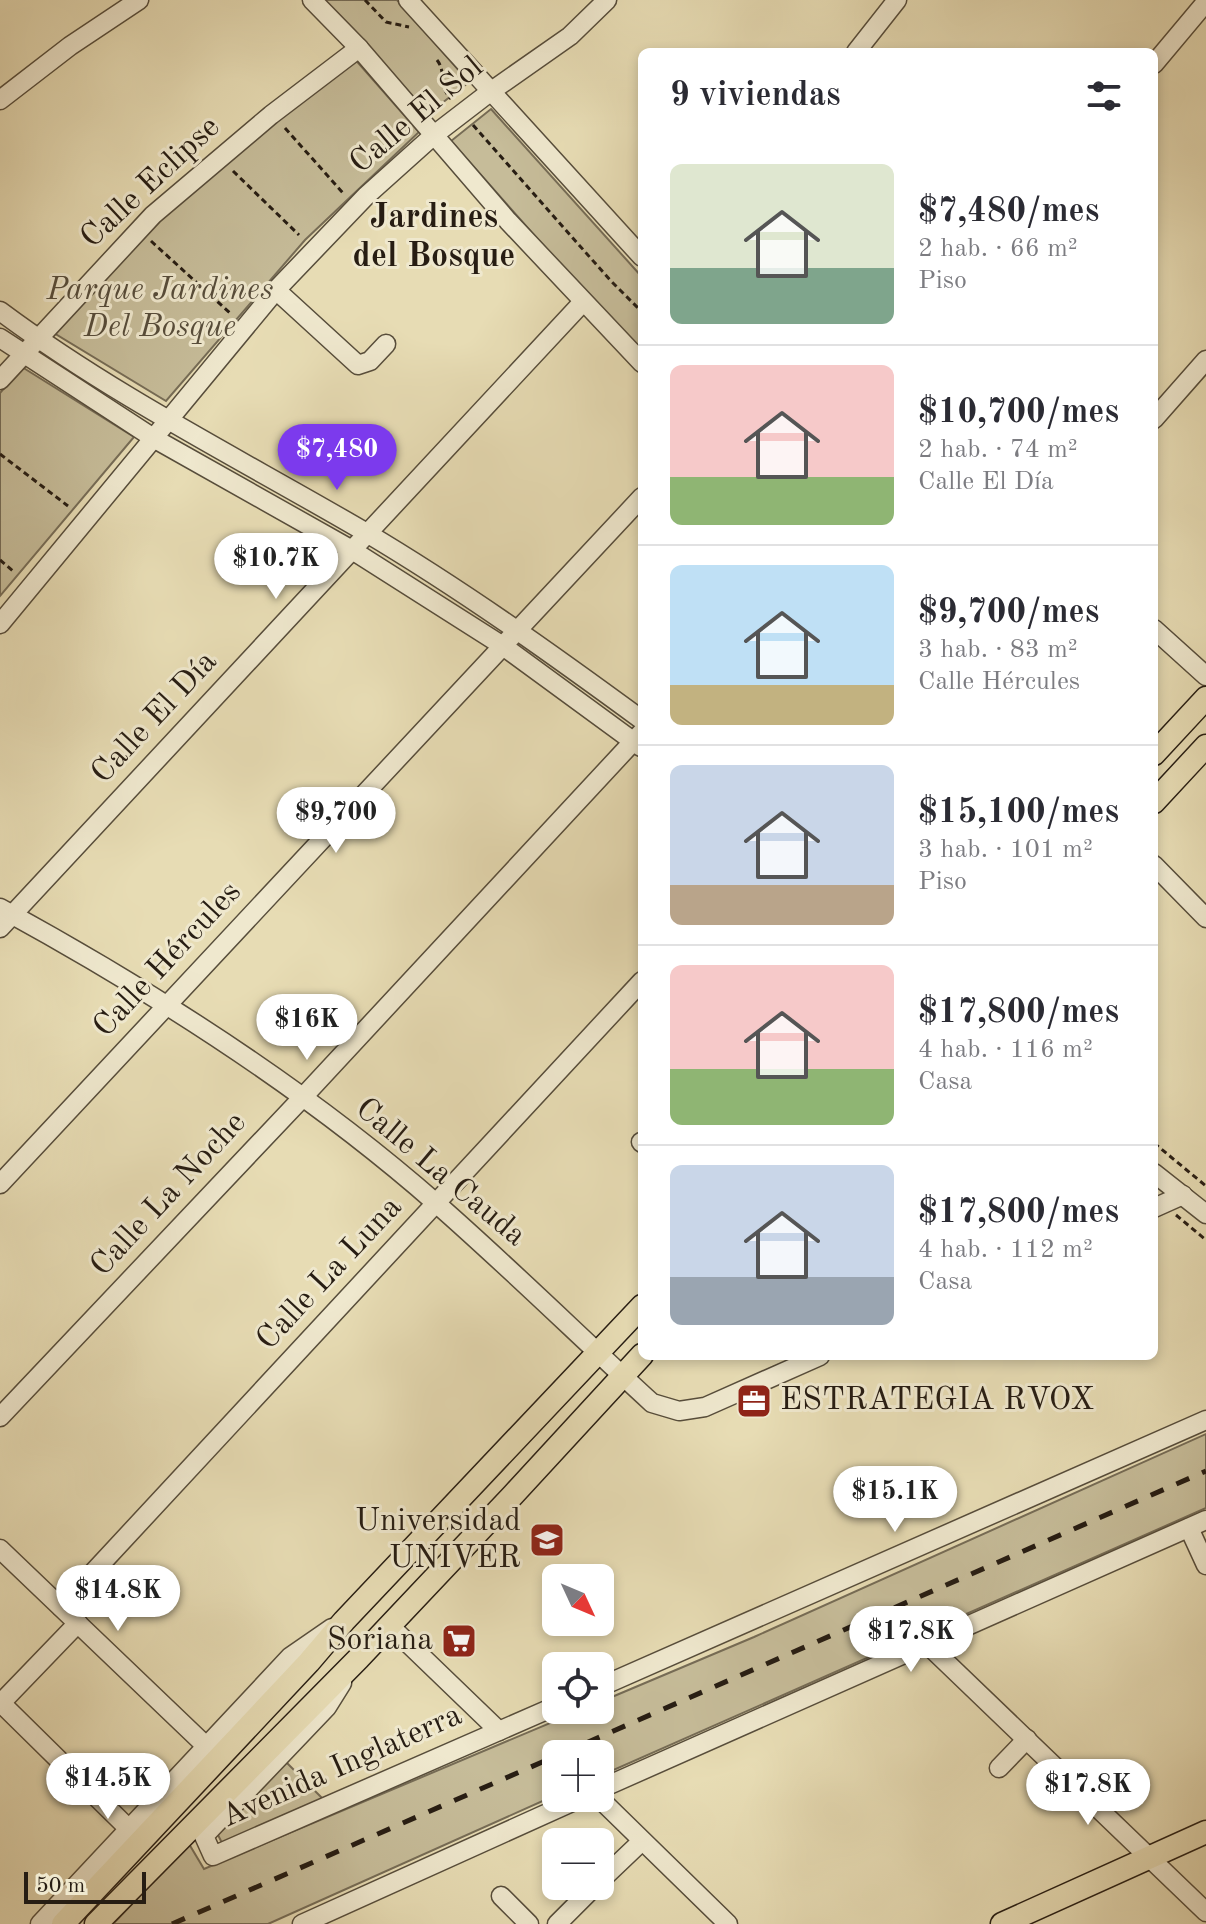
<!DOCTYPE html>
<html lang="es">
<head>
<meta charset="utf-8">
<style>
	:root { --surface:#fff; --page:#f7f7f7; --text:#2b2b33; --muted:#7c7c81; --line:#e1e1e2; --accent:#7c3aed }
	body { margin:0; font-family:"Old Standard TT",serif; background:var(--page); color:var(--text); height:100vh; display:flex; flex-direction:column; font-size:30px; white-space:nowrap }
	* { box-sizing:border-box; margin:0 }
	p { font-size:26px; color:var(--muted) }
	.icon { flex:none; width:44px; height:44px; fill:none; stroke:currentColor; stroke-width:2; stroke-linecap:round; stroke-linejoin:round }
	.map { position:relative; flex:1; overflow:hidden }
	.drawer { position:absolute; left:638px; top:48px; width:520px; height:1312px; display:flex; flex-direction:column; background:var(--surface); border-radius:12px; box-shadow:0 4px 12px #0003 }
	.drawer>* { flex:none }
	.needle { width:52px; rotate:134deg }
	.fabs { position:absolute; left:542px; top:1564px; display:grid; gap:16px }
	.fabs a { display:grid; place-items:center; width:72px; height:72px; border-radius:12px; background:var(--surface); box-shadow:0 4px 12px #0003; font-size:40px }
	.scale { position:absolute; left:24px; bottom:20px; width:122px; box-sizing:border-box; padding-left:8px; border:4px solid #271d13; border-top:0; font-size:22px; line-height:28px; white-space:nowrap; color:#271d13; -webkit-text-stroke:6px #efe8ce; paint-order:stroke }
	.price { position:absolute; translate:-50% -68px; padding:0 18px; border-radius:28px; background:#fff; color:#222; font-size:26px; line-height:52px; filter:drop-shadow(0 2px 4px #0008) }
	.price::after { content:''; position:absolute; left:50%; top:48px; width:24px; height:18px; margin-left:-12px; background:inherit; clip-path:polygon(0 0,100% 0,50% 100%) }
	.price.selected { background:var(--accent); color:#fff }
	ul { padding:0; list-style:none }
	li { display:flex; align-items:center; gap:24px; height:200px; padding:0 32px }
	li+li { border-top:2px solid var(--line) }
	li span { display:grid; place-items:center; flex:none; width:224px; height:160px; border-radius:12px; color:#555 }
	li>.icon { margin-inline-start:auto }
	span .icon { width:96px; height:96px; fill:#fffc; stroke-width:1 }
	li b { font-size:34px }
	h2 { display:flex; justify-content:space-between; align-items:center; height:96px; padding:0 32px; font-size:34px }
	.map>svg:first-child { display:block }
	.green { fill:#c6bc99; stroke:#766c56; stroke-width:2 }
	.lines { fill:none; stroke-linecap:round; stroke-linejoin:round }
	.minor-casing { stroke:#574d3b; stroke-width:21 }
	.major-casing { stroke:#271d13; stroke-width:25 }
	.path { stroke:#271d13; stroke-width:3; stroke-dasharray:6 4; stroke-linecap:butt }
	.minor { stroke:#efe8ce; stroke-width:18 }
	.major { stroke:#e7dcb4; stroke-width:22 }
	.rail { stroke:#271d13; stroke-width:5; stroke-dasharray:14 14; stroke-linecap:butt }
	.labels { text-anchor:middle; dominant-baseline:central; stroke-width:6; stroke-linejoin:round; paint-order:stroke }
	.street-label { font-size:32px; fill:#271d13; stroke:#efe8ce }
	.park-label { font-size:32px; font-style:italic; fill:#574d3b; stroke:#efe8ce }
	.poi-label { font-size:32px; fill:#271d13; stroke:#efe8ce; text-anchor:end }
	.neighbourhood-label { font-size:34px; font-weight:bold; fill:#271d13; stroke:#efe8ce }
</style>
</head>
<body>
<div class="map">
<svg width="1206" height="1924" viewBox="0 0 1206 1924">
	<rect width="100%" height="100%" fill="#e7dcb4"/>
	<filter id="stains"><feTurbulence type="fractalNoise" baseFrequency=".0025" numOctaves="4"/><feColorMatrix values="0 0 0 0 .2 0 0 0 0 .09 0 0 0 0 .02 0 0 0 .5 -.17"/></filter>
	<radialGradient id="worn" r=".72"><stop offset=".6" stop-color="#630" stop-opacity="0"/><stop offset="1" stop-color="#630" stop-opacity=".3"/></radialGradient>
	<g class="green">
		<path d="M323,0H397L469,82L428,114L355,31Z"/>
		<path d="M353,57L419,132L305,240L166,401L49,330L150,227Z"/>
		<path d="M491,109L642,277V350L589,297L451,141Z"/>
		<path d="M22,367L134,437L0,596V393Z"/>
		<path d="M1206,1434V1508L600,1776V1754H556V1795L268,1924H113L189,1844L204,1869L581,1710H600V1702L754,1637Z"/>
		<path d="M286,1762L323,1799L222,1843L217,1833Z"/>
	</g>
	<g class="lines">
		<defs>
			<g id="minor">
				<path d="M312,0L359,48L508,221L642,363"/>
				<path d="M408,0L642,257"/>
				<path d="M856,52L897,0"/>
				<path d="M1154,64L1206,2"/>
				<path d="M0,100L70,46L139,0"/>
				<path d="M276,290L358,365L370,361L386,344"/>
				<path d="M0,311C114,396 242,460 365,532C461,589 552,654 642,720"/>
				<path d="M0,338L155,439L352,550L503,646L641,747"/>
				<path d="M0,380L153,215L271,115L359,48"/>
				<path d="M1154,419L1206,360"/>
				<path d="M0,624L276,290L366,196L434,135L490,92L570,36L607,0"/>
				<path d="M1154,629L1206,676"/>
				<path d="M1154,865L1206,918"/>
				<path d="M0,908C154,992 305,1088 437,1204C510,1268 580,1337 652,1403L679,1411L705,1407L820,1356"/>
				<path d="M0,928L582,303"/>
				<path d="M641,1142L642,1143"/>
				<path d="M1154,1173L1206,1214"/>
				<path d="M0,1184L642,497"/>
				<path d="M1154,1208L1183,1195"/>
				<path d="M0,1417L303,1097L642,732"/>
				<path d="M1189,1528L1206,1565"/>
				<path d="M0,1549L206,1746"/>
				<path d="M61,1607L642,981"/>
				<path d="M389,1625L499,1731"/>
				<path d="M927,1644L1206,1912"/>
				<path d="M342,1683L327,1707L204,1836L213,1856L556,1706"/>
				<path d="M600,1687L1206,1420"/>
				<path d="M0,1702L129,1829"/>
				<path d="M0,1704L78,1623"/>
				<path d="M999,1768L1027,1739"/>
				<path d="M600,1789L1206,1520"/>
				<path d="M599,1798L728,1924"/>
				<path d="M600,1881L642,1841"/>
				<path d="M501,1896L529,1924"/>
				<path d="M40,1924L290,1657L332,1628"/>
				<path d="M302,1924L581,1798"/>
				<path d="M557,1924L595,1886"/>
			</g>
			<g id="major">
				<path d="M1154,754L1206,698"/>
				<path d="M1154,802L1206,746"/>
				<path d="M63,1924L309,1662L344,1621L642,1306"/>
				<path d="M96,1924L359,1658L513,1495L642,1355"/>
				<path d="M1002,1924L1206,1832"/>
			</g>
		</defs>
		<use href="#minor" class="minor-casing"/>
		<use href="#major" class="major-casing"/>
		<g class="path">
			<path d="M365,0L386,22L409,27"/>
			<path d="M437,60C447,73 437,84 451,99"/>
			<path d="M473,125L610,280L642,312"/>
			<path d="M285,128L343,193"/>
			<path d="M233,171L299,235"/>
			<path d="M151,241L231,314"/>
			<path d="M0,454L68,506"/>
			<path d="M0,560L13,571"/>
			<path d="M1154,1143L1206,1186"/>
			<path d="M1176,1215L1206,1240"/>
		</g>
		<use href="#minor" class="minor"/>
		<use href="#major" class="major"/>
		<g class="rail">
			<path d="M561,1754L1206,1471"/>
			<path d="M172,1924L556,1756"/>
		</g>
	</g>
	<defs>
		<symbol id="office-square" viewBox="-11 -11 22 22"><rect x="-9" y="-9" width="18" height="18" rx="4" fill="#8f2418" stroke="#efe8ce"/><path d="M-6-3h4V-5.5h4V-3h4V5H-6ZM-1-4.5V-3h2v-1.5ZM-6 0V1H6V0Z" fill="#fff"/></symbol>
		<symbol id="school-square" viewBox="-11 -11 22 22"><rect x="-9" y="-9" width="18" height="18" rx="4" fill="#8f2418" stroke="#efe8ce"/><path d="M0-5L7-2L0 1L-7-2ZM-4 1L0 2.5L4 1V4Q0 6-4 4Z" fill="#fff"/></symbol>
		<symbol id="supermarket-square" viewBox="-11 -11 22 22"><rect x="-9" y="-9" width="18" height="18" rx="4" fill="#8f2418" stroke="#efe8ce"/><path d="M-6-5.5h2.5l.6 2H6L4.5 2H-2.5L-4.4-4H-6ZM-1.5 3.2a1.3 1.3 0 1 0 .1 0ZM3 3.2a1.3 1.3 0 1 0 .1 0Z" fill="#fff"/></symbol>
	</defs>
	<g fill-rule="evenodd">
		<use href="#office-square" x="734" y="1381" width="40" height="40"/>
		<use href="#school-square" x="527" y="1520" width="40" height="40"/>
		<use href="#supermarket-square" x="439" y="1621" width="40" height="40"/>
	</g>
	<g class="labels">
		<g class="street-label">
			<text transform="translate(417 116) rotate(-40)">Calle El Sol</text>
			<text transform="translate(151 183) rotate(-43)">Calle Eclipse</text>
			<text transform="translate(155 718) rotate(-47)">Calle El Día</text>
			<text transform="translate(168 960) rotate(-47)">Calle Hércules</text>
			<text transform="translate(440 1173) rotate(40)">Calle La Cauda</text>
			<text transform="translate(169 1195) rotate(-47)">Calle La Noche</text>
			<text transform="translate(330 1274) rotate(-47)">Calle La Luna</text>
			<text transform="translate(342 1767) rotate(-24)">Avenida Inglaterra</text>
		</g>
		<g class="park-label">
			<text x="160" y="291">Parque Jardines<tspan x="160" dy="37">Del Bosque</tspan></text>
		</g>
		<g class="poi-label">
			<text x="780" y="1401" text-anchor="start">ESTRATEGIA RVOX</text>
			<text x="521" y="1522">Universidad<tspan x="521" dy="37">UNIVER</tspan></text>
			<text x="433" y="1641">Soriana</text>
		</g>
		<g class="neighbourhood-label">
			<text x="434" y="218">Jardines<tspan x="434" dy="39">del Bosque</tspan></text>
		</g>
	</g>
	<rect width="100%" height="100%" filter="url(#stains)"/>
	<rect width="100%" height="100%" fill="url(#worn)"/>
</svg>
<div class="fabs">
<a><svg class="needle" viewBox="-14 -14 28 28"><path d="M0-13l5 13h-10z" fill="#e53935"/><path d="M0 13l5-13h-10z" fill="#7c7c81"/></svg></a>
<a><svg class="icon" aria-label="locate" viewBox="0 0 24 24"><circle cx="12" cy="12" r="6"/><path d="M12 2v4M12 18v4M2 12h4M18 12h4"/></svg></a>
<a>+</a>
<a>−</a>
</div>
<div class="scale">50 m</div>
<b class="price selected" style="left:337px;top:492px">$7,480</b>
<b class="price" style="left:276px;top:601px">$10.7K</b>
<b class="price" style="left:336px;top:855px">$9,700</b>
<b class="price" style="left:307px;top:1062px">$16K</b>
<b class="price" style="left:895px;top:1534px">$15.1K</b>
<b class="price" style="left:118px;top:1633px">$14.8K</b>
<b class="price" style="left:911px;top:1674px">$17.8K</b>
<b class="price" style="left:108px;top:1821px">$14.5K</b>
<b class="price" style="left:1088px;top:1827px">$17.8K</b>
<section class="drawer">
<h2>9 viviendas<svg class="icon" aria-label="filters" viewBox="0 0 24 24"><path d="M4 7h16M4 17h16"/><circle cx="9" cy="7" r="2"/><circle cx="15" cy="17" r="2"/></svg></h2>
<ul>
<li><span style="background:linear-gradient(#dfe7d0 65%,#7fa58c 0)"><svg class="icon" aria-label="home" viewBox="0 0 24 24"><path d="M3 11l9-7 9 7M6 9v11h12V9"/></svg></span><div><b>$7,480/mes</b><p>2 hab. · 66 m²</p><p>Piso</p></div></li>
<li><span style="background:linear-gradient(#f6c9c9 70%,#8fb573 0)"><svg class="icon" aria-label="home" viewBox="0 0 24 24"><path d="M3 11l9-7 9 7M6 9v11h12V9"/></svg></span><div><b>$10,700/mes</b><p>2 hab. · 74 m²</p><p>Calle El Día</p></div></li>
<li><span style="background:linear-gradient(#bfe0f5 75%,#c2b280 0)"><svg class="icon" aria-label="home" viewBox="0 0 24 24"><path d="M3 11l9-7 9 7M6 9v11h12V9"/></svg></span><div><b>$9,700/mes</b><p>3 hab. · 83 m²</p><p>Calle Hércules</p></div></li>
<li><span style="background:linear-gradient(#c9d6e8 75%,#b9a48a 0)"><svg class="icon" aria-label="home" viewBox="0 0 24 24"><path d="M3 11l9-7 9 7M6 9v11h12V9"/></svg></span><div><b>$15,100/mes</b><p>3 hab. · 101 m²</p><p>Piso</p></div></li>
<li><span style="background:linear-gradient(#f6c9c9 65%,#8fb573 0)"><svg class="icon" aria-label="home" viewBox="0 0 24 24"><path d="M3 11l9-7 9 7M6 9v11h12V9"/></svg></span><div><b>$17,800/mes</b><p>4 hab. · 116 m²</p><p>Casa</p></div></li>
<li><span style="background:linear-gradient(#c9d6e8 70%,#9aa5b1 0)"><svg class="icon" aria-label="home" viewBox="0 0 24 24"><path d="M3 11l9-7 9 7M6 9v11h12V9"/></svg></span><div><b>$17,800/mes</b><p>4 hab. · 112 m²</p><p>Casa</p></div></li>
</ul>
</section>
</div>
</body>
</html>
